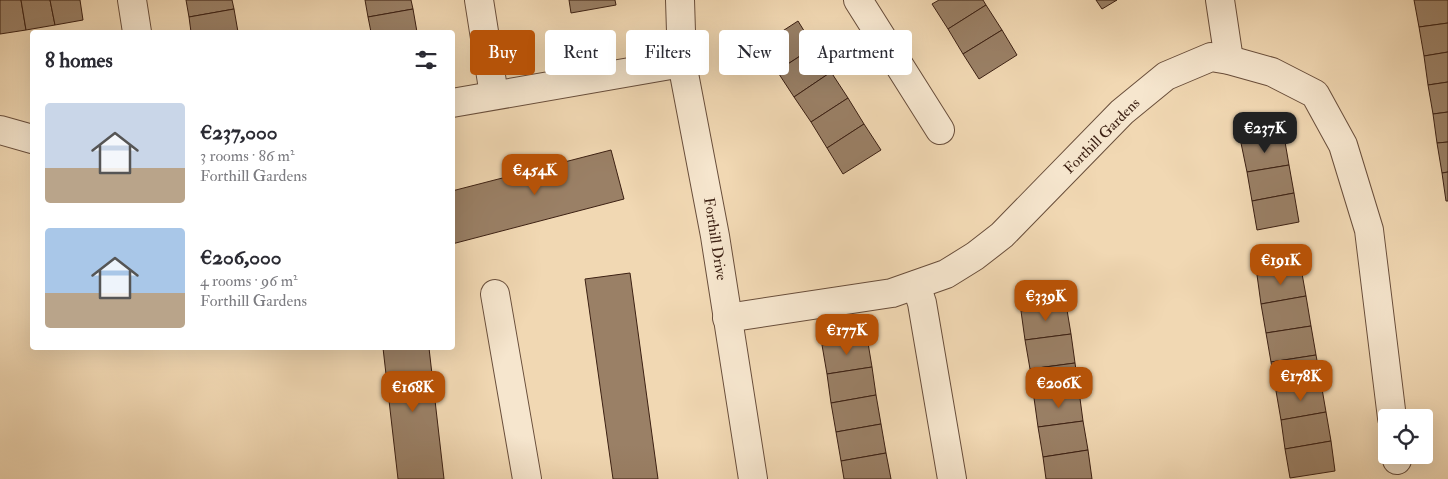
<!DOCTYPE html>
<html lang="en">
<head>
<meta charset="utf-8">
<style>
	:root { --surface:#fff; --page:#f2f2f3; --text:#2b2b33; --muted:#7c7c81; --accent:#b45309 }
	body { margin:0; font-family:"IM FELL Double Pica",serif; background:var(--page); color:var(--text); height:100vh; display:flex; flex-direction:column; font-size:19px; white-space:nowrap }
	* { box-sizing:border-box; margin:0 }
	p { font-size:16px; color:var(--muted) }
	.icon { flex:none; width:28px; height:28px; fill:none; stroke:currentColor; stroke-width:2; stroke-linecap:round; stroke-linejoin:round }
	.map { position:relative; flex:1; overflow:hidden }
	.sheet { position:absolute; left:30px; top:30px; width:425px; height:320px; display:flex; flex-direction:column; background:var(--surface); border-radius:5px; box-shadow:0 5px 20px #0002 }
	.sheet>* { flex:none }
	.guide { position:absolute; left:470px; top:30px; width:475px; height:45px; display:flex; gap:10px }
	.buttons { position:absolute; left:1378px; top:409px; display:grid; gap:10px }
	.buttons a { display:grid; place-items:center; width:55px; height:55px; border-radius:5px; background:var(--surface); box-shadow:0 5px 20px #0002; font-size:25px }
	.price { position:absolute; translate:-50% -42px; padding:0 11px; border-radius:10px; background:var(--accent); color:#fff; font-size:16px; line-height:32px; filter:drop-shadow(0 1px 2px #0008) }
	.price::after { content:''; position:absolute; left:50%; top:30px; width:15px; height:11px; margin-left:-8px; background:inherit; clip-path:polygon(0 0,100% 0,50% 100%) }
	.price.current { background:#222; color:#fff }
	ul { padding:0; list-style:none }
	li { display:flex; align-items:center; gap:15px; height:125px; padding:0 15px }
	li span { display:grid; place-items:center; flex:none; width:140px; height:100px; border-radius:5px; color:#555 }
	li>.icon { margin-inline-start:auto }
	span .icon { width:60px; height:60px; fill:#fffc; stroke-width:1 }
	li b { font-size:21px }
	h2 { display:flex; justify-content:space-between; align-items:center; height:60px; padding:0 15px; font-size:21px }
	.pill { padding:0 18px; border-radius:5px; background:var(--surface); box-shadow:0 5px 20px #0002; font-size:18px; line-height:45px }
	.pill.current { background:var(--accent); color:#fff }
	.map>svg:first-child { display:block }
	.building { fill:#9a8066; stroke:#3c2013 }
	.lines { fill:none; stroke-linecap:round; stroke-linejoin:round }
	.street-casing { stroke:#694e3b; stroke-width:30 }
	.street { stroke:#f6e6ce; stroke-width:28 }
	.labels { text-anchor:middle; dominant-baseline:central; stroke-width:5; stroke-linejoin:round; paint-order:stroke }
	.street-label { font-size:15px; fill:#3c2013; stroke:#f6e6ce }
</style>
</head>
<body>
<div class="map">
<svg width="1448" height="479" viewBox="0 0 1448 479">
	<rect width="100%" height="100%" fill="#f1d8b3"/>
	<filter id="stains"><feTurbulence type="fractalNoise" baseFrequency=".004" numOctaves="4"/><feColorMatrix values="0 0 0 0 .2 0 0 0 0 .09 0 0 0 0 .02 0 0 0 .5 -.17"/></filter>
	<radialGradient id="worn" r=".72"><stop offset=".6" stop-color="#630" stop-opacity="0"/><stop offset="1" stop-color="#630" stop-opacity=".3"/></radialGradient>
	<g class="building">
		<path d="M0,0H21L26,30L0,34Z"/>
		<path d="M21,0H50L55,25L26,30Z"/>
		<path d="M50,0H80L83,20L55,25Z"/>
		<path d="M186,0H232L234,9L189,17Z"/>
		<path d="M365,0H411L413,9L368,17Z"/>
		<path d="M569,0H615L616,5L571,13Z"/>
		<path d="M939,0H983L986,5L948,29L932,4Z"/>
		<path d="M1096,0H1117L1102,9Z"/>
		<path d="M1414,0H1448V23L1419,27Z"/>
		<path d="M986,5L1002,30L963,54L948,29Z"/>
		<path d="M234,9L238,32H191L189,17Z"/>
		<path d="M413,9L417,32H371L368,17Z"/>
		<path d="M798,21L814,47L777,71L761,45Z"/>
		<path d="M1448,23V52L1424,56L1419,27Z"/>
		<path d="M1002,30L1017,55L979,79L963,54Z"/>
		<path d="M814,47L831,72L794,97L777,71Z"/>
		<path d="M1448,52V82L1428,85L1424,56Z"/>
		<path d="M831,72L848,98L811,122L794,97Z"/>
		<path d="M1448,82V112L1433,114L1428,85Z"/>
		<path d="M848,98L864,124L827,148L811,122Z"/>
		<path d="M1448,112V142L1437,143L1433,114Z"/>
		<path d="M864,124L881,150L843,174L827,148Z"/>
		<path d="M1284,136L1289,165L1247,172L1241,143Z"/>
		<path d="M1448,142V172L1442,173L1437,143Z"/>
		<path d="M611,150L624,199L452,244V191Z"/>
		<path d="M1289,165L1294,193L1252,201L1247,172Z"/>
		<path d="M1448,172V201H1446L1442,173Z"/>
		<path d="M1294,193L1299,222L1257,230L1252,201Z"/>
		<path d="M1301,268L1306,296L1261,304L1257,275Z"/>
		<path d="M630,273L658,479H613L585,279Z"/>
		<path d="M1306,296L1311,326L1266,333L1261,304Z"/>
		<path d="M1066,304L1071,334L1025,340L1021,311Z"/>
		<path d="M1311,326L1316,355L1271,362L1266,333Z"/>
		<path d="M1071,334L1075,363L1030,369L1025,340Z"/>
		<path d="M867,337L872,367L827,374L822,345Z"/>
		<path d="M383,348H429L444,479H398Z"/>
		<path d="M1316,355L1321,383L1276,391L1271,362Z"/>
		<path d="M1075,363L1079,391L1034,398L1030,369Z"/>
		<path d="M872,367L876,395L831,403L827,374Z"/>
		<path d="M1321,383L1326,412L1281,420L1276,391Z"/>
		<path d="M1079,391L1083,421L1038,427L1034,398Z"/>
		<path d="M876,395L881,424L836,432L831,403Z"/>
		<path d="M1326,412L1331,441L1285,449L1281,420Z"/>
		<path d="M1083,421L1088,450L1043,457L1038,427Z"/>
		<path d="M881,424L886,453L841,461L836,432Z"/>
		<path d="M1331,441L1335,471L1290,478L1285,449Z"/>
		<path d="M1088,450L1092,479H1046L1043,457Z"/>
		<path d="M886,453L891,479H844L841,461Z"/>
	</g>
	<g class="lines">
		<defs>
			<g id="street">
				<path d="M132,0L137,32"/>
				<path d="M479,0L494,95"/>
				<path d="M680,0L682,63L715,236L753,479"/>
				<path d="M858,0L940,130"/>
				<path d="M1220,0L1229,60"/>
				<path d="M452,103L682,63"/>
				<path d="M0,130L32,139"/>
				<path d="M916,285L922,303L952,479"/>
				<path d="M495,294L527,479"/>
				<path d="M727,318L892,293L946,274L975,256L1002,235L1122,112L1166,76L1211,57L1229,60L1272,72L1315,94L1343,145L1369,230L1392,418"/>
				<path d="M1396,455L1397,460"/>
			</g>
		</defs>
		<use href="#street" class="street-casing"/>
		<use href="#street" class="street"/>
	</g>
	<g class="labels">
		<g class="street-label">
			<text transform="translate(1102 136) rotate(-45)">Forthill Gardens</text>
			<text transform="translate(715 239) rotate(81)">Forthill Drive</text>
		</g>
	</g>
	<rect width="100%" height="100%" filter="url(#stains)"/>
	<rect width="100%" height="100%" fill="url(#worn)"/>
</svg>
<div class="buttons">
<a><svg class="icon" aria-label="locate" viewBox="0 0 24 24"><circle cx="12" cy="12" r="6"/><path d="M12 2v4M12 18v4M2 12h4M18 12h4"/></svg></a>
</div>
<b class="price current" style="left:1265px;top:154px">€237K</b>
<b class="price" style="left:535px;top:196px">€454K</b>
<b class="price" style="left:1281px;top:286px">€191K</b>
<b class="price" style="left:1046px;top:322px">€339K</b>
<b class="price" style="left:847px;top:356px">€177K</b>
<b class="price" style="left:1301px;top:402px">€178K</b>
<b class="price" style="left:1059px;top:409px">€206K</b>
<b class="price" style="left:413px;top:413px">€168K</b>
<div class="guide">
<a class="pill current">Buy</a>
<a class="pill">Rent</a>
<a class="pill">Filters</a>
<a class="pill">New</a>
<a class="pill">Apartment</a>
</div>
<section class="sheet">
<h2>8 homes<svg class="icon" aria-label="filters" viewBox="0 0 24 24"><path d="M4 7h16M4 17h16"/><circle cx="9" cy="7" r="2"/><circle cx="15" cy="17" r="2"/></svg></h2>
<ul>
<li><span style="background:linear-gradient(#c9d6e8 65%,#b9a48a 0)"><svg class="icon" aria-label="home" viewBox="0 0 24 24"><path d="M3 11l9-7 9 7M6 9v11h12V9"/></svg></span><div><b>€237,000</b><p>3 rooms · 86 m²</p><p>Forthill Gardens</p></div></li>
<li><span style="background:linear-gradient(#a9c7e8 65%,#b9a48a 0)"><svg class="icon" aria-label="home" viewBox="0 0 24 24"><path d="M3 11l9-7 9 7M6 9v11h12V9"/></svg></span><div><b>€206,000</b><p>4 rooms · 96 m²</p><p>Forthill Gardens</p></div></li>
</ul>
</section>
</div>
</body>
</html>
